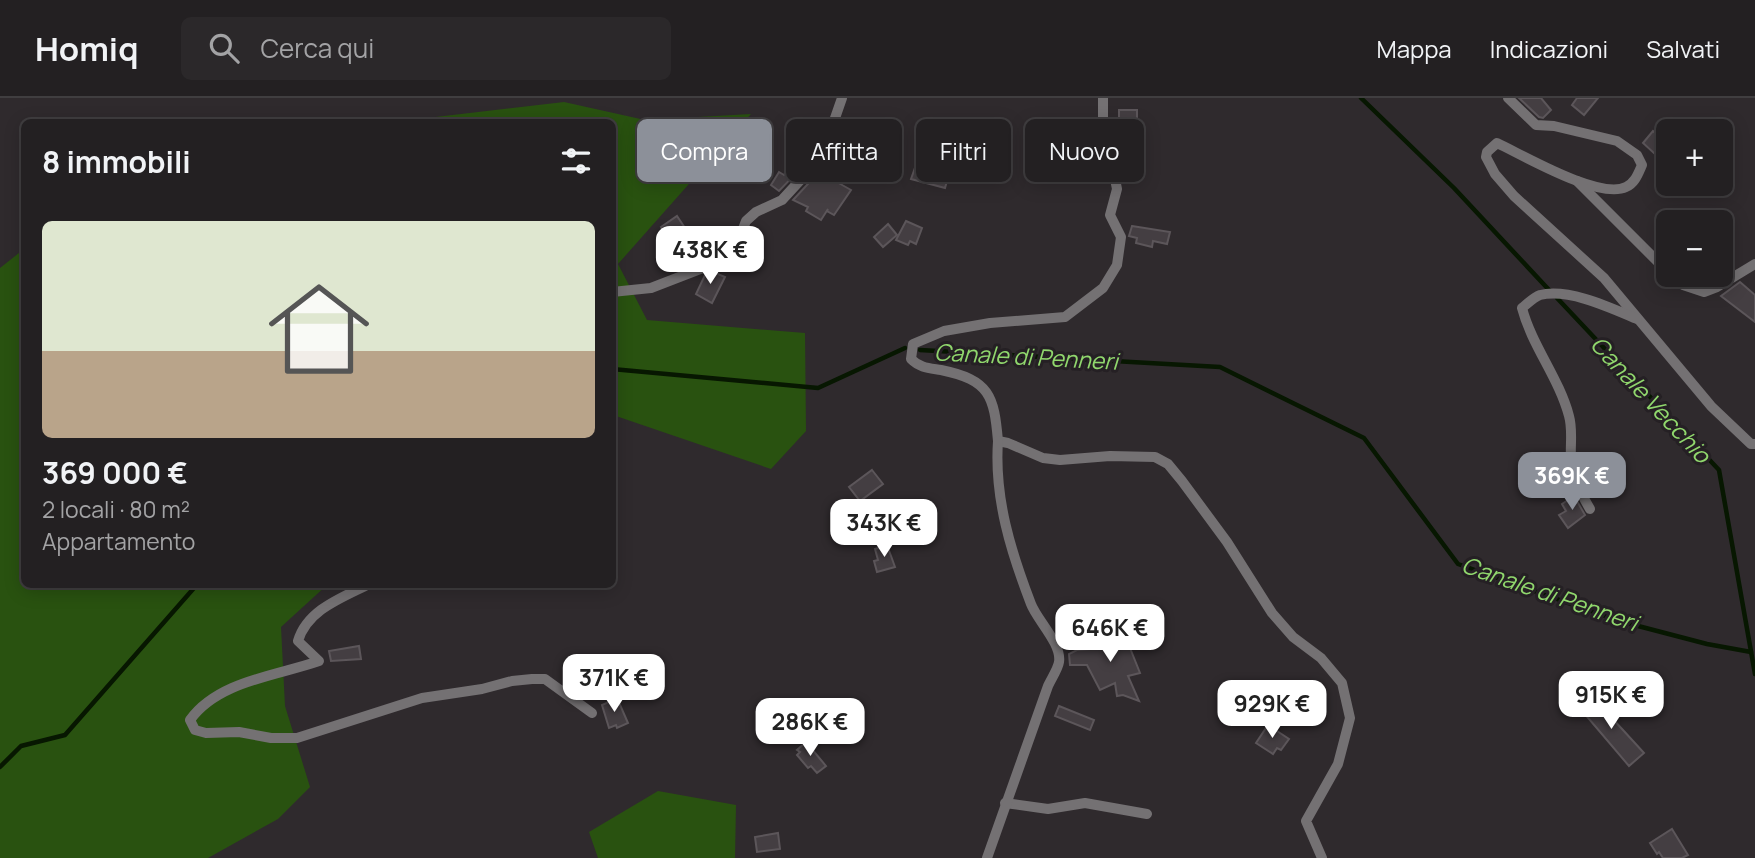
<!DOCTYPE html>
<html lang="it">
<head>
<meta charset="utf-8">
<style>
	:root { --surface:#232022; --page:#2b282a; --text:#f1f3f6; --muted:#a3a3a5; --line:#403e40; --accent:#8c9099 }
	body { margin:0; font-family:Manrope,sans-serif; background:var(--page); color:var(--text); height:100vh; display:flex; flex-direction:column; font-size:26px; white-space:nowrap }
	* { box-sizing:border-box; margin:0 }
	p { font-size:23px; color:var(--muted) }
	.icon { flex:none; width:38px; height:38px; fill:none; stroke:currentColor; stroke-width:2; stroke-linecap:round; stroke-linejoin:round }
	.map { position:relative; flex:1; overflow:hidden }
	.drawer { position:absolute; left:21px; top:21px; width:595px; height:469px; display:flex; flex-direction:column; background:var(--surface); border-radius:10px; box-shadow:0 4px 18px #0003,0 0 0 2px var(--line) }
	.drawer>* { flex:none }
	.guide { position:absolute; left:637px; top:21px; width:665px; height:63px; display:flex; gap:14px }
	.buttons { position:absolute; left:1656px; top:21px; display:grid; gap:14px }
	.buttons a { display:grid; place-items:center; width:77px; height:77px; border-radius:10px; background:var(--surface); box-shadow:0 4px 18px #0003,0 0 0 2px var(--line); font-size:35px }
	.price { position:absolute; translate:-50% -60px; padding:0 16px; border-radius:14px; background:#fff; color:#222; font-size:23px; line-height:46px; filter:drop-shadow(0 2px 4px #0008) }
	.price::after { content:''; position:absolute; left:50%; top:42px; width:21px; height:16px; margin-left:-10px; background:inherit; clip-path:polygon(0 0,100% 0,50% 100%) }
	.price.selected { background:var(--accent); color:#fff }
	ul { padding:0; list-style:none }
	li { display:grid; align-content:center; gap:14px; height:371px; padding:0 21px }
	li span { display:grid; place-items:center; height:217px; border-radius:10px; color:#555 }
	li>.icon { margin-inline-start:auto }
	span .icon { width:126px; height:126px; fill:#fffc; stroke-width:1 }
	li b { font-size:30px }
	h2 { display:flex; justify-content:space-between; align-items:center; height:84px; padding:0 21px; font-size:30px }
	.tag { padding:0 24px; border-radius:10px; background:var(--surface); box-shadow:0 4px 18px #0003,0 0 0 2px var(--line); font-size:24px; line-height:63px }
	.tag.selected { background:var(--accent); color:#fff }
	header { display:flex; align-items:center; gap:42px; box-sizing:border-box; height:98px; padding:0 35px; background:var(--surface); border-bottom:2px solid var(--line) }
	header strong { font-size:33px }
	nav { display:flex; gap:38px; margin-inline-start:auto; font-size:24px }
	.search { width:490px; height:63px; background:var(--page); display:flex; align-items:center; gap:18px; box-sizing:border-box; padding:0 24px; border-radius:10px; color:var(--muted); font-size:26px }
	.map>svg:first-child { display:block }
	.green { fill:#295210 }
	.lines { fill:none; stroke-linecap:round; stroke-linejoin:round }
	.stream { stroke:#071701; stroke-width:4.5 }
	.building { fill:#443e42; stroke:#5c565a; stroke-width:2 }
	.minor { stroke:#747173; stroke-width:10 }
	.labels { text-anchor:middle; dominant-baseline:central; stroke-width:6; stroke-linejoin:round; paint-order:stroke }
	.water-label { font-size:23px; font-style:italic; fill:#90d76d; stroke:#252024 }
</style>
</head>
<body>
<header>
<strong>Homiq</strong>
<div class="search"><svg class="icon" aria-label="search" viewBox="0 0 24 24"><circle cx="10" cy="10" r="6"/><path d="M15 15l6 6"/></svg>Cerca qui</div>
<nav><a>Mappa</a><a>Indicazioni</a><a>Salvati</a></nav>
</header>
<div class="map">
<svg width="1755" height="760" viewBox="0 0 1755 760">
	<rect width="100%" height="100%" fill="#2f2a2d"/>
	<g class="green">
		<path d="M564,4L645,22L751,16L618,166L647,222L805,235L806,333L771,371L613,317L612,24H393Z"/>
		<path d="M24,151V486L327,487L281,529L285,608L310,689L278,721L208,760H0V170Z"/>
		<path d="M658,693L736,707L735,760H598L589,734Z"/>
	</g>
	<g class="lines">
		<g class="stream">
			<path d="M1361,0L1454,90L1550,193"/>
			<path d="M1557,200L1719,372L1755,576"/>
			<path d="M920,252L1220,269L1364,340L1458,466L1619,523L1707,546L1751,554"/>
			<path d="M612,271L818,290L905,250"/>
			<path d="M0,669L21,648L65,637L194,490L200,486"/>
		</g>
	</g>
	<g class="building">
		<path d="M1519,0H1541L1551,12L1543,20L1539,19Z"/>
		<path d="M1577,0H1598L1584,17L1572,7Z"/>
		<rect x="1119" y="12" width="18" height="29"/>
		<path d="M1653,33L1668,47V68L1643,45Z"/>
		<path d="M923,47L931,50L924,74L947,83L945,90L911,81Z"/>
		<path d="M791,66L800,71L779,93L771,87L779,74L784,77Z"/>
		<path d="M819,74L851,92L834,117L827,113L828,111L821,122L806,113L808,109L793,102Z"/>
		<path d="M677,118L689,136L672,148L661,129Z"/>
		<path d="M906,123L922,130L916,146L910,143L908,147L896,142Z"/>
		<path d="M888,126L897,137L883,149L874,139Z"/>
		<path d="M1132,128L1170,134L1167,146L1153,143L1152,149L1136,145L1137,140L1129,138Z"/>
		<path d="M713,174L725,179L712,205L696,196L705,177Z"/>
		<path d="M1740,184L1755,197V224L1721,198Z"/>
		<path d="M872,372L883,386L860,403L849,389Z"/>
		<path d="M1574,398L1585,417L1568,430L1559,417L1566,413L1562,406Z"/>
		<path d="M849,415L868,433L859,443L840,426Z"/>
		<path d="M887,447L895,469L877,474L874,463L878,462L875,451Z"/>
		<path d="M1122,530L1140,575L1128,578L1139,603L1123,597L1117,598L1115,585L1100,592L1087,567H1070L1069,556L1077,552L1103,550L1101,540Z"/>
		<path d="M359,548L361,561L331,563L329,553Z"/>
		<path d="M1590,596L1644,655L1629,668L1578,608Z"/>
		<path d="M617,600L628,625L617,630L616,627L609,630L602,607Z"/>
		<path d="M1059,608L1094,622L1090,632L1055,618Z"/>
		<path d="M1268,627L1289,641L1281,652L1277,650L1273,656L1256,645Z"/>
		<path d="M806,644L826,668L817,675L811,668L808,670L797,657L800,654L797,652Z"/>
		<path d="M1672,731L1688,757L1682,760H1663L1659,754L1657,756L1650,745Z"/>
		<path d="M778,735L780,751L757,754L755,739Z"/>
	</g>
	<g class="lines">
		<g class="minor">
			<path d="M1103,0V21L1117,91L1110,117L1121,139L1117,167L1103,190L1065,219L990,225L944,233L913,246L911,261C920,270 929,270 941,272C990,282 994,298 998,343L1008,345L1043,360L1060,362L1110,358L1155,359L1168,366L1182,383L1227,444L1272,515L1293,539L1321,560L1342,585L1350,620L1338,666L1306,723L1322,760"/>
			<path d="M1508,0L1536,27L1554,28L1617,43L1637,57L1642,67C1638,76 1635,85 1626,89C1599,102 1523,57 1497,45L1487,54L1486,59L1495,76L1514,98L1604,180L1711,308L1751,346H1755"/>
			<path d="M1577,83L1668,174"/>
			<path d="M1671,177L1683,187L1704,194L1717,189L1755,166"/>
			<path d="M612,194L651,190L726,161L734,154L746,123L756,114L782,102L817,64L827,43L842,0"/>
			<path d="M1590,411C1580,395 1573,380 1571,361C1570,347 1573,332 1569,318C1559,280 1532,248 1522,210C1527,206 1534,199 1540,197C1569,190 1611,210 1637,221"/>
			<path d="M369,486C341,500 307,512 298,543L319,563C276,578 218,583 190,622L195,632L206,635L239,634L271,640H297L422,600L482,591L512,583L532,581H545L592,615"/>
			<path d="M1005,705L1048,711L1085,705L1147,716"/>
			<path d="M987,760L1048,588C1051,581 1058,571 1059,564C1062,546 1037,522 1031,506C1011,454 994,400 998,343"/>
		</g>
	</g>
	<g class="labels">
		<g class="water-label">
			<text transform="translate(1026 258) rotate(3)">Canale di Penneri</text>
			<text transform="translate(1651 301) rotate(47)">Canale Vecchio</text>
			<text transform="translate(1550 495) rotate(19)">Canale di Penneri</text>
		</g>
	</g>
</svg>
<div class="buttons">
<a>+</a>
<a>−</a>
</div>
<b class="price" style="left:710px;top:188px">438K €</b>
<b class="price selected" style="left:1572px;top:414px">369K €</b>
<b class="price" style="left:884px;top:461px">343K €</b>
<b class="price" style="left:1110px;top:566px">646K €</b>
<b class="price" style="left:614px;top:616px">371K €</b>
<b class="price" style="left:1611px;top:633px">915K €</b>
<b class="price" style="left:1272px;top:642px">929K €</b>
<b class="price" style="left:810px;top:660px">286K €</b>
<div class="guide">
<a class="tag selected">Compra</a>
<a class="tag">Affitta</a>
<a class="tag">Filtri</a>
<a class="tag">Nuovo</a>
</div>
<section class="drawer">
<h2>8 immobili<svg class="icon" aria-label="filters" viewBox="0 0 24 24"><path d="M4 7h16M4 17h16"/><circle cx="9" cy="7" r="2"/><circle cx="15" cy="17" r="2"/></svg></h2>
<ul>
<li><span style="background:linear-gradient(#dfe7d0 60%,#b9a48a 0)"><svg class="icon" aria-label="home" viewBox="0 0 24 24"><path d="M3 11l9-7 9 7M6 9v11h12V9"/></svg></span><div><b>369 000 €</b><p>2 locali · 80 m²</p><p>Appartamento</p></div></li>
</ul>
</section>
</div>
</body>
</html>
